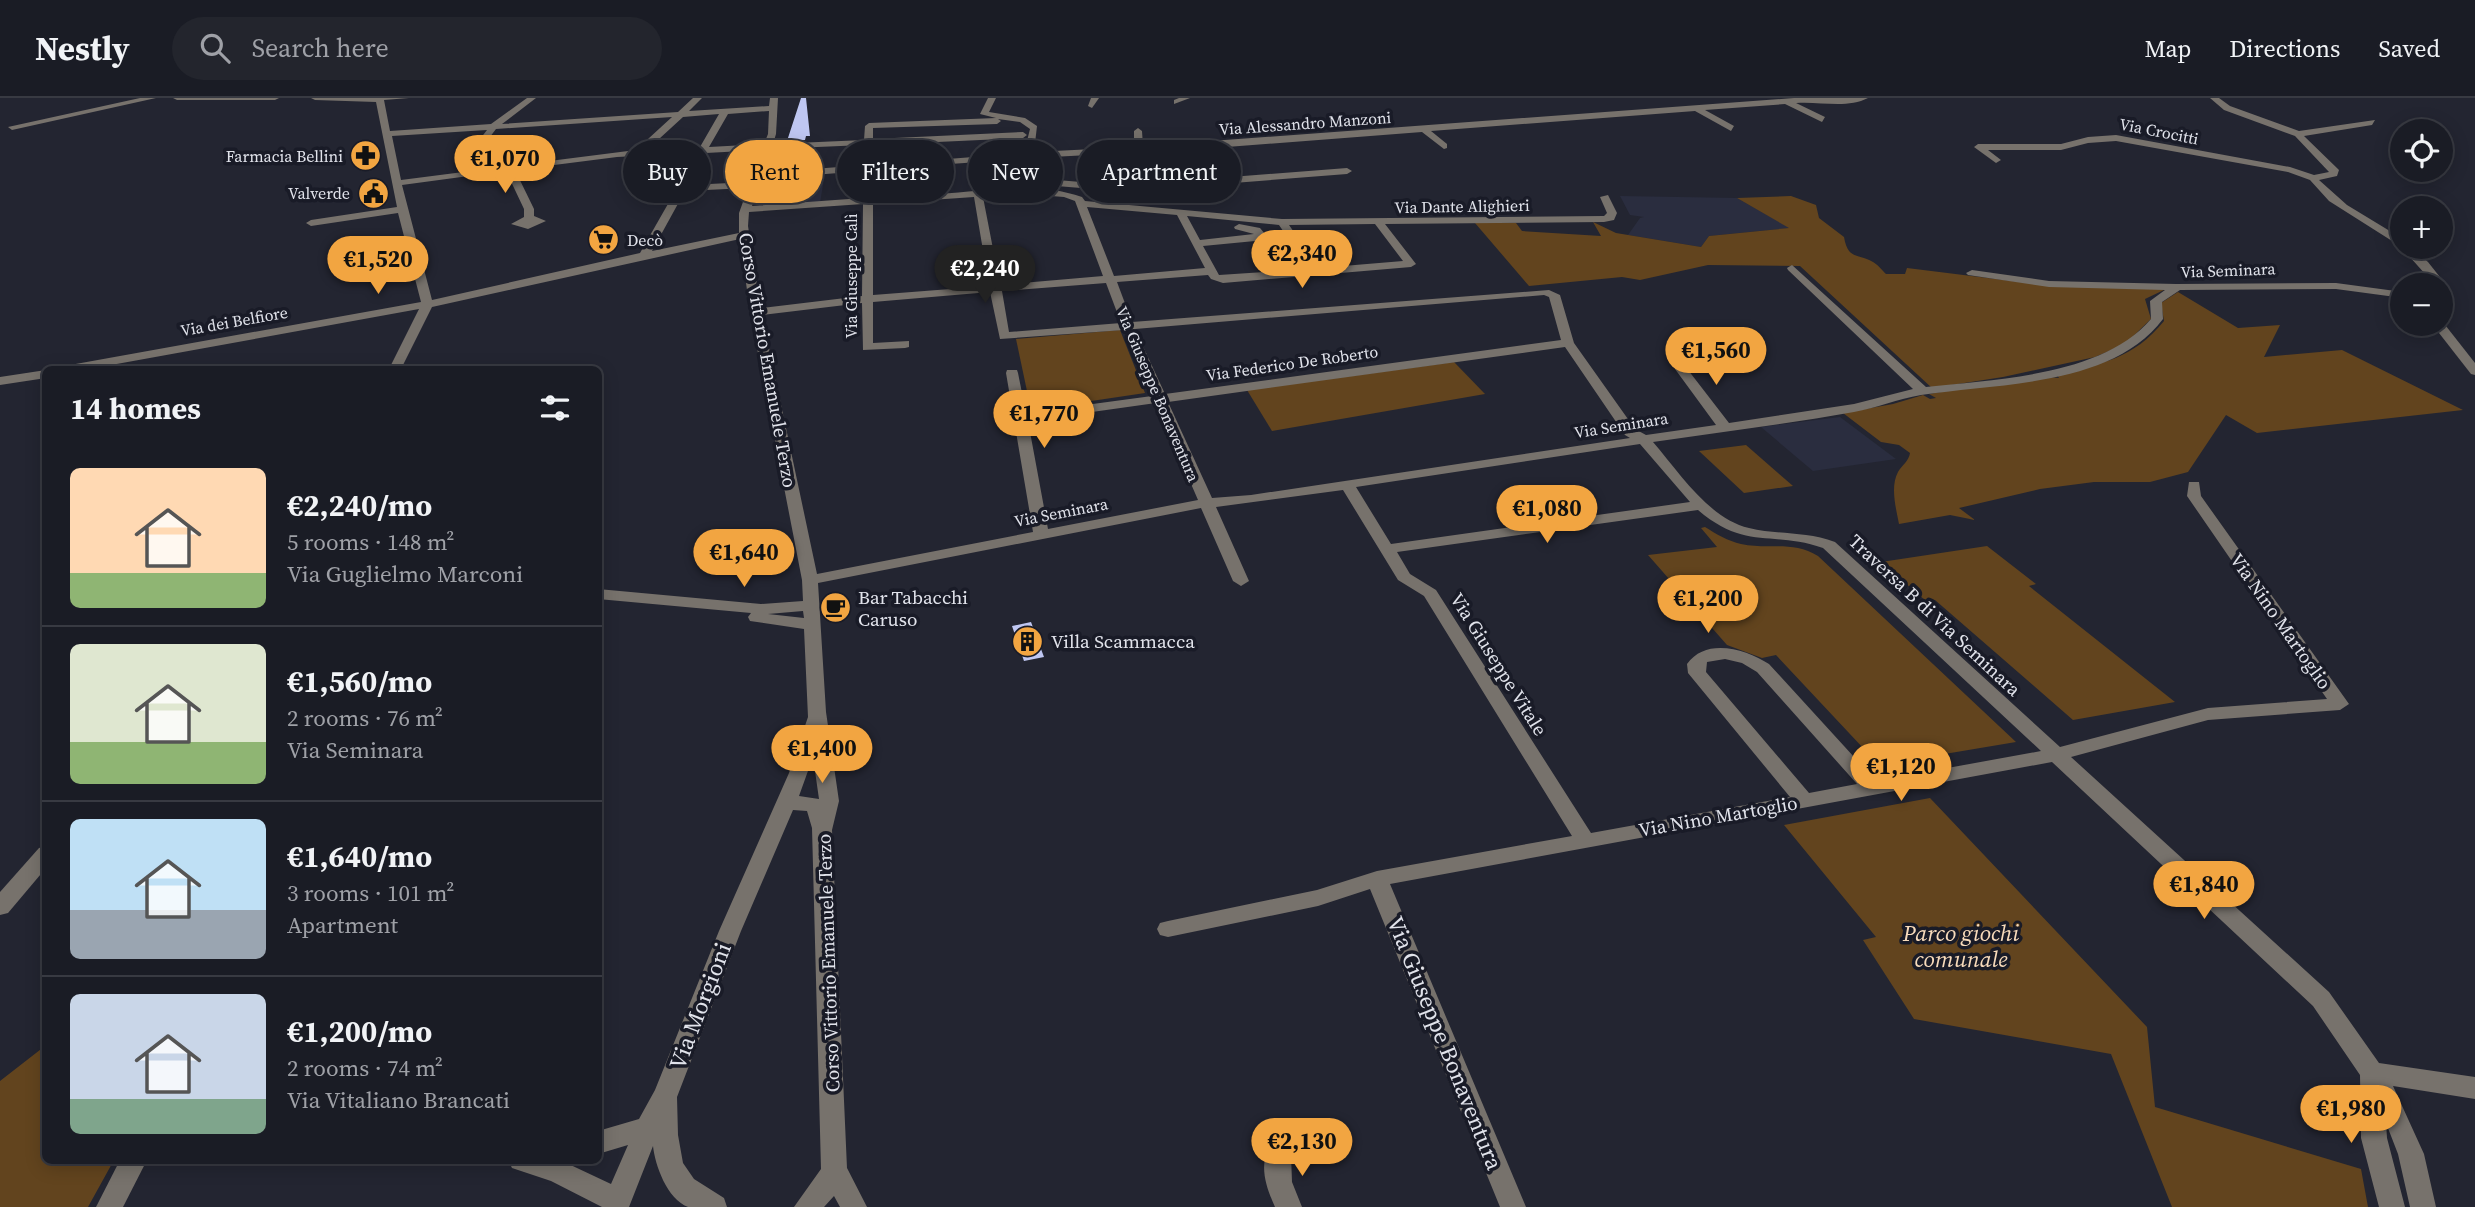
<!DOCTYPE html>
<html lang="en">
<head>
<meta charset="utf-8">
<style>
	:root { --surface:#1a1c25; --page:#23252d; --text:#f1f3f6; --muted:#9fa1a7; --line:#383a42; --accent:#f2a541 }
	body { margin:0; font-family:"Source Serif 4",serif; background:var(--page); color:var(--text); height:100vh; display:flex; flex-direction:column; font-size:26px; white-space:nowrap }
	* { box-sizing:border-box; margin:0 }
	p { font-size:23px; color:var(--muted) }
	.icon { flex:none; width:38px; height:38px; fill:none; stroke:currentColor; stroke-width:2; stroke-linecap:round; stroke-linejoin:round }
	.map { position:relative; flex:1; overflow:hidden }
	.panel { position:absolute; left:42px; top:268px; width:560px; height:798px; display:flex; flex-direction:column; background:var(--surface); border-radius:10px; box-shadow:0 4px 18px #0003,0 0 0 2px var(--line) }
	.panel>* { flex:none }
	.hud { position:absolute; left:623px; top:42px; width:665px; height:63px; display:flex; gap:14px }
	.tools { position:absolute; left:2390px; top:21px; display:grid; gap:14px }
	.tools a { display:grid; place-items:center; width:63px; height:63px; border-radius:50%; background:var(--surface); box-shadow:0 4px 18px #0003,0 0 0 2px var(--line); font-size:35px }
	.price { position:absolute; translate:-50% -60px; padding:0 16px; border-radius:24px; background:var(--accent); color:#111; font-size:23px; line-height:46px; filter:drop-shadow(0 2px 4px #0008) }
	.price::after { content:''; position:absolute; left:50%; top:42px; width:21px; height:16px; margin-left:-10px; background:inherit; clip-path:polygon(0 0,100% 0,50% 100%) }
	.price.on { background:#222; color:#fff }
	ul { padding:0; list-style:none }
	li { display:flex; align-items:center; gap:21px; height:175px; padding:0 28px }
	li+li { border-top:2px solid var(--line) }
	li span { display:grid; place-items:center; flex:none; width:196px; height:140px; border-radius:10px; color:#555 }
	li>.icon { margin-inline-start:auto }
	span .icon { width:84px; height:84px; fill:#fffc; stroke-width:1 }
	li b { font-size:30px }
	h2 { display:flex; justify-content:space-between; align-items:center; height:84px; padding:0 28px; font-size:30px }
	.pill { padding:0 24px; border-radius:32px; background:var(--surface); box-shadow:0 4px 18px #0003,0 0 0 2px var(--line); font-size:24px; line-height:63px }
	.pill.on { background:var(--accent); color:#111 }
	header { display:flex; align-items:center; gap:42px; box-sizing:border-box; height:98px; padding:0 35px; background:var(--surface); border-bottom:2px solid var(--line) }
	header strong { font-size:33px }
	nav { display:flex; gap:38px; margin-inline-start:auto; font-size:24px }
	.search { width:490px; height:63px; background:var(--page); display:flex; align-items:center; gap:18px; box-sizing:border-box; padding:0 24px; border-radius:38px; color:var(--muted); font-size:26px }
	.map>svg:first-child { display:block }
	.built { fill:#2a2d3f }
	.green { fill:#62441e }
	.building { fill:#bfc7f2 }
	.lines { fill:none; stroke-linecap:round; stroke-linejoin:round }
	.minor { fill:#77726c; fill-rule:evenodd }
	.labels { text-anchor:middle; dominant-baseline:central; stroke-width:7; stroke-linejoin:round; paint-order:stroke }
	.far-street-label { font-size:16px; fill:#e1e3eb; stroke:#191b27 }
	.far-poi-label { font-size:16px; fill:#e1e3eb; stroke:#191b27; text-anchor:end }
	.street-label { font-size:19px; fill:#e1e3eb; stroke:#191b27 }
	.poi-label { font-size:19px; fill:#e1e3eb; stroke:#191b27; text-anchor:start }
	.near-park-label { font-size:23px; font-style:italic; fill:#f8dbbb; stroke:#191b27 }
	.near-street-label { font-size:23px; fill:#e1e3eb; stroke:#191b27 }
</style>
</head>
<body>
<header>
<strong>Nestly</strong>
<div class="search"><svg class="icon" aria-label="search" viewBox="0 0 24 24"><circle cx="10" cy="10" r="6"/><path d="M15 15l6 6"/></svg>Search here</div>
<nav><a>Map</a><a>Directions</a><a>Saved</a></nav>
</header>
<div class="map">
<svg width="2475" height="1109" viewBox="0 0 2475 1109">
	<rect width="100%" height="100%" fill="#232531"/>
	<g class="built">
		<path d="M825,75L820,105L758,109L768,79Z"/>
		<path d="M1620,98L1737,100L1790,130L1709,138L1701,149L1628,137L1640,120L1644,119L1630,117Z"/>
		<path d="M1840,319L1896,361L1813,373L1761,329Z"/>
	</g>
	<g class="green">
		<path d="M1791,98L1816,107L1819,120L1844,139C1848,162 1857,155 1873,164C1877,166 1882,172 1886,176H1905L1907,170L2044,187L2166,191L2145,201L2151,221L2125,246L2095,259L2003,279L1932,290L1800,168L1708,167L1640,182L1622,179L1529,188L1475,125H1516L1522,133L1601,138L1593,124L1616,135L1701,149L1709,138L1789,130L1737,100Z"/>
		<path d="M2178,194L2238,230L2280,227L2264,259L2342,252L2463,312L2257,335L2226,317L2188,374L2150,384H2094L2040,391L1959,410L1975,422L1950,417L1899,426C1896,410 1890,389 1898,374C1902,367 1909,363 1910,355L1899,347L1881,344L1843,315L1893,306L1923,297L1930,301L1936,300L1929,296L2039,278L2059,280L2056,275C2102,266 2133,261 2164,223L2161,205Z"/>
		<path d="M1120,232L1145,295L1031,312L1016,241Z"/>
		<path d="M1454,264L1485,296L1272,333L1247,292Z"/>
		<path d="M1746,347L1793,388L1744,395L1699,353Z"/>
		<path d="M1705,429C1716,436 1728,443 1741,446C1768,452 1793,442 1818,458L2016,644L1879,667L1776,557L1762,560L1727,547L1648,457L1717,449L1701,430Z"/>
		<path d="M1987,448L2036,486L2029,488L2175,604L2073,622L1935,502L1926,503L1881,464Z"/>
		<path d="M1930,700L2147,929L2155,1009L2361,1071L2368,1109H2172L2111,956L1914,921L1863,842L1876,839L1784,727Z"/>
		<path d="M45,948L46,1062H114L88,1109H0V983Z"/>
	</g>
	<g class="building">
		<path d="M801,0H806L810,38H806L805,42L787,43Z"/>
		<path d="M1031,524L1044,559L1024,563L1012,528Z"/>
	</g>
	<g class="lines">
		<g class="minor">
			<path d="M140,0H156L12,32L8,29Z"/>
			<path d="M173,0H279L275,2H177Z"/>
			<path d="M311,0H409L384,2L390,33L491,26L527,0H536L502,26L678,14L693,0H702L689,13L769,8L770,0H778L776,36L773,46L864,42L865,28L869,25L996,20L980,16L988,0H996L989,14L1025,20L1037,28L1034,54L1134,49V33L1138,30L1142,33L1143,48L1794,0H1868C1847,11 1819,3 1796,5L1825,19L1822,24L1785,6L1705,12L1734,28L1731,33L1695,13L1431,33L1447,46V50L1444,51L1422,34L1201,51L1033,60L1029,79L1033,80L1177,92L1192,82L1347,70L1352,73L1347,76L1195,88L1179,98L1032,86L1019,80L1023,61L936,67L939,96C986,93 1038,83 1082,99L1085,103L1282,121L1604,118L1607,115L1600,99L1608,97L1617,115L1614,122L1604,124L1385,126L1416,166L1411,169L1223,185L1211,181L1208,177L1117,184L1132,224L1549,192L1560,197L1574,245L1635,331L1646,337L1716,327L1675,271L1681,267L1685,268L1729,325L1854,306L1913,291L1788,172L1787,170L1792,167L1926,289C1997,281 2102,278 2151,221L2150,203L2165,192L2049,189L1968,177L1966,175L1972,172L2049,183L2176,186L2336,185L2403,194V200L2336,191L2180,192L2162,204L2163,221C2112,289 1997,285 1921,297C1898,301 1876,310 1854,314C1787,326 1720,334 1653,344C1679,374 1709,421 1749,430C1778,437 1805,433 1835,444L2060,649L2208,610L2327,601L2187,398L2189,384H2199L2201,398L2349,606L2340,612L2208,622L2071,659L2329,894L2379,965L2475,979V1001L2393,988L2424,1056L2436,1109H2410L2398,1056L2386,1025L2387,1040L2405,1109H2379L2361,1040L2360,977L2313,908L2052,664L1390,786L1526,1109H1500L1370,791L1318,808L1168,839L1160,837L1157,831L1160,825L1168,823L1317,792L1377,773L1572,738L1424,498L1398,482L1343,392L1216,409L1249,483L1241,488L1233,483L1201,410L818,485L826,614L839,703L832,732L847,1070L867,1109H840L834,1098L824,1109H794L821,1071L812,730L807,713L793,712L741,833L677,999L678,1037L683,1065L694,1081L724,1100L727,1109C717,1109 698,1109 688,1109C667,1101 655,1067 653,1048L629,1109H602L551,1083L512,1070L508,1062H560L611,1086L628,1047L598,1056V1033L639,1021L655,992L719,833L789,675L808,619L804,531L750,523L748,519L751,515L598,501V491L761,506L803,503L802,482L750,214L740,141L432,209L401,271H389L419,211L89,271H64L70,267L421,204L398,115L311,128L306,125L311,122L397,109L376,4L315,2ZM769,13L768,36L764,46L709,49L728,16ZM719,16L700,49L647,52L683,19ZM672,19L636,52L401,82L392,38L487,32L473,50L495,55L498,54V50L483,48L496,31ZM998,21L1020,24L1030,31L1024,55L935,62L934,54L930,51L926,54V62L873,66V47L1023,40L1027,37L1023,34L873,41V30L997,26L1001,23ZM864,47V67L763,75L771,51ZM762,52L750,84L689,87L706,55ZM697,55L640,155L432,202L402,87L506,73L524,111V119L511,126L528,131L546,123L534,118V111L515,72L617,59ZM927,68L930,96L873,100V72ZM864,73L863,100L752,108L761,81ZM748,90L739,115V135L652,153L685,93ZM1025,96L1064,99L1075,103L1103,178L1000,187L983,99ZM974,99L989,188L873,197V106ZM863,106L862,198L761,210L748,128L749,114ZM1087,109L1177,117L1205,170L1114,178ZM1187,118L1279,127L1309,171L1219,177L1203,148L1255,143L1265,136L1260,130L1239,126L1234,129L1235,131L1254,136L1200,142ZM1289,127L1375,126L1403,163L1319,170ZM1106,185L1121,225L1009,234L1002,193ZM990,194L1000,241L1124,232L1152,298L1026,315L1018,275L1017,272H1007L1006,275L1033,434L817,476L762,217L862,205L863,252L905,250L909,249V243L873,245V204ZM1544,197L1549,199L1561,242L1165,296L1135,231ZM1565,249L1625,337L1630,340L1251,397L1212,400L1168,304ZM1156,305L1198,402L1048,431L1028,323ZM1640,346L1690,404L1391,446L1356,389ZM1698,412C1746,453 1772,432 1823,450L2041,653L1876,683L1769,566C1746,551 1706,539 1687,566L1688,575L1790,699L1591,735L1436,492L1410,476L1397,454ZM803,513L804,520L768,516ZM1725,561L1742,565L1757,574L1857,686L1809,695L1706,574L1707,564ZM813,659L819,701L799,698Z"/>
			<path d="M1091,0H1099L1092,10L1088,8Z"/>
			<path d="M1179,0H1190L1174,6V2Z"/>
			<path d="M2210,0H2219L2230,8L2299,33L2375,22L2372,27L2304,38L2339,72L2337,78L2319,82L2347,107L2403,141V149H2411L2428,164L2447,188L2449,190L2445,195L2441,196V187H2435L2400,148L2329,103L2310,82L2288,74L2116,43L2088,45L2061,52H1988L2001,62L1996,65L1974,49L1978,46H2061L2088,39L2116,37L2290,69L2314,77L2329,74L2295,38L2224,12Z"/>
			<path d="M2442,223L2475,265V277L2471,276L2432,226Z"/>
			<path d="M46,272V280L0,287V279Z"/>
			<path d="M46,748V770L8,815L0,817V794L39,750Z"/>
			<path d="M1278,1044L1287,1048L1291,1056L1292,1084L1302,1109H1275C1266,1089 1259,1069 1269,1048Z"/>
			<path d="M120,1062H147L123,1109H96Z"/>
		</g>
	</g>
	<defs>
		<symbol id="pharmacy-disc" viewBox="-11 -11 22 22"><circle r="9.5" fill="#f2a541" stroke="#191b27"/><path d="M-2-6h4v4h4v4h-4v4h-4v-4h-4v-4h4Z" fill="#111"/></symbol>
		<symbol id="civic-disc" viewBox="-11 -11 22 22"><circle r="9.5" fill="#f2a541" stroke="#191b27"/><path d="M-.6-6.5H3V-4.5H.6V-3L4-1V1h2V6H-6V1h2V-1L-.6-3ZM-1.2 2.5V6h2.4V2.5Z" fill="#111"/></symbol>
		<symbol id="supermarket-disc" viewBox="-11 -11 22 22"><circle r="9.5" fill="#f2a541" stroke="#191b27"/><path d="M-6-5.5h2.5l.6 2H6L4.5 2H-2.5L-4.4-4H-6ZM-1.5 3.2a1.3 1.3 0 1 0 .1 0ZM3 3.2a1.3 1.3 0 1 0 .1 0Z" fill="#111"/></symbol>
		<symbol id="cafe-disc" viewBox="-11 -11 22 22"><circle r="9.5" fill="#f2a541" stroke="#191b27"/><path d="M-5.5-4.5H6V0H3Q3 3.5 0 3.5H-2.5Q-5.5 3.5-5.5 0ZM3-3.2v2h1.7v-2ZM-6 4.5H4V6H-6Z" fill="#111"/></symbol>
		<symbol id="building-disc" viewBox="-11 -11 22 22"><circle r="9.5" fill="#f2a541" stroke="#191b27"/><path d="M-4-6H4V6H1V3H-1V6H-4ZM-2.5-4.3h1.7v1.8h-1.7ZM.8-4.3h1.7v1.8H.8ZM-2.5-1h1.7V.8h-1.7ZM.8-1h1.7V.8H.8Z" fill="#111"/></symbol>
	</defs>
	<g fill-rule="evenodd">
		<use href="#pharmacy-disc" x="348" y="40" width="35" height="35"/>
		<use href="#civic-disc" x="356" y="78" width="35" height="35"/>
		<use href="#supermarket-disc" x="586" y="124" width="35" height="35"/>
		<use href="#cafe-disc" x="818" y="492" width="35" height="35"/>
		<use href="#building-disc" x="1010" y="526" width="35" height="35"/>
	</g>
	<g class="labels">
		<g class="far-street-label">
			<text transform="translate(1305 25) rotate(-4)">Via Alessandro Manzoni</text>
			<text transform="translate(2159 33) rotate(11)">Via Crocitti</text>
			<text transform="translate(1462 108) rotate(-1)">Via Dante Alighieri</text>
			<text transform="translate(2228 172) rotate(-2)">Via Seminara</text>
			<text transform="translate(851 178) rotate(-90)">Via Giuseppe Calì</text>
			<text transform="translate(234 223) rotate(-10)">Via dei Belfiore</text>
			<text transform="translate(1292 265) rotate(-8)">Via Federico De Roberto</text>
			<text transform="translate(1158 296) rotate(67)">Via Giuseppe Bonaventura</text>
			<text transform="translate(1621 327) rotate(-9)">Via Seminara</text>
			<text transform="translate(1061 414) rotate(-11)">Via Seminara</text>
		</g>
		<g class="far-poi-label">
			<text x="343" y="58">Farmacia Bellini</text>
			<text x="350" y="95">Valverde</text>
			<text x="627" y="142" text-anchor="start">Decò</text>
		</g>
		<g class="street-label">
			<text transform="translate(768 262) rotate(80)">Corso Vittorio Emanuele Terzo</text>
			<text transform="translate(1935 517) rotate(43)">Traversa B di Via Seminara</text>
			<text transform="translate(2281 523) rotate(55)">Via Nino Martoglio</text>
			<text transform="translate(1499 566) rotate(58)">Via Giuseppe Vitale</text>
			<text transform="translate(1718 718) rotate(-10)">Via Nino Martoglio</text>
			<text transform="translate(828 865) rotate(-92)">Corso Vittorio Emanuele Terzo</text>
		</g>
		<g class="poi-label">
			<text x="858" y="499">Bar Tabacchi<tspan x="858" dy="22">Caruso</tspan></text>
			<text x="1051" y="543">Villa Scammacca</text>
		</g>
		<g class="near-park-label">
			<text x="1961" y="835">Parco giochi<tspan x="1961" dy="26">comunale</tspan></text>
		</g>
		<g class="near-street-label">
			<text transform="translate(700 908) rotate(-69)">Via Morgioni</text>
			<text transform="translate(1445 945) rotate(68)">Via Giuseppe Bonaventura</text>
		</g>
	</g>
</svg>
<div class="tools">
<a><svg class="icon" aria-label="locate" viewBox="0 0 24 24"><circle cx="12" cy="12" r="6"/><path d="M12 2v4M12 18v4M2 12h4M18 12h4"/></svg></a>
<a>+</a>
<a>−</a>
</div>
<b class="price" style="left:505px;top:97px">€1,070</b>
<b class="price" style="left:1302px;top:192px">€2,340</b>
<b class="price" style="left:378px;top:198px">€1,520</b>
<b class="price on" style="left:985px;top:207px">€2,240</b>
<b class="price" style="left:1716px;top:289px">€1,560</b>
<b class="price" style="left:1044px;top:352px">€1,770</b>
<b class="price" style="left:1547px;top:447px">€1,080</b>
<b class="price" style="left:744px;top:491px">€1,640</b>
<b class="price" style="left:1708px;top:537px">€1,200</b>
<b class="price" style="left:822px;top:687px">€1,400</b>
<b class="price" style="left:1901px;top:705px">€1,120</b>
<b class="price" style="left:2204px;top:823px">€1,840</b>
<b class="price" style="left:2351px;top:1047px">€1,980</b>
<b class="price" style="left:1302px;top:1080px">€2,130</b>
<div class="hud">
<a class="pill">Buy</a>
<a class="pill on">Rent</a>
<a class="pill">Filters</a>
<a class="pill">New</a>
<a class="pill">Apartment</a>
</div>
<section class="panel">
<h2>14 homes<svg class="icon" aria-label="filters" viewBox="0 0 24 24"><path d="M4 7h16M4 17h16"/><circle cx="9" cy="7" r="2"/><circle cx="15" cy="17" r="2"/></svg></h2>
<ul>
<li><span style="background:linear-gradient(#ffd9b3 75%,#8fb573 0)"><svg class="icon" aria-label="home" viewBox="0 0 24 24"><path d="M3 11l9-7 9 7M6 9v11h12V9"/></svg></span><div><b>€2,240/mo</b><p>5 rooms · 148 m²</p><p>Via Guglielmo Marconi</p></div></li>
<li><span style="background:linear-gradient(#dfe7d0 70%,#8fb573 0)"><svg class="icon" aria-label="home" viewBox="0 0 24 24"><path d="M3 11l9-7 9 7M6 9v11h12V9"/></svg></span><div><b>€1,560/mo</b><p>2 rooms · 76 m²</p><p>Via Seminara</p></div></li>
<li><span style="background:linear-gradient(#bfe0f5 65%,#9aa5b1 0)"><svg class="icon" aria-label="home" viewBox="0 0 24 24"><path d="M3 11l9-7 9 7M6 9v11h12V9"/></svg></span><div><b>€1,640/mo</b><p>3 rooms · 101 m²</p><p>Apartment</p></div></li>
<li><span style="background:linear-gradient(#c9d6e8 75%,#7fa58c 0)"><svg class="icon" aria-label="home" viewBox="0 0 24 24"><path d="M3 11l9-7 9 7M6 9v11h12V9"/></svg></span><div><b>€1,200/mo</b><p>2 rooms · 74 m²</p><p>Via Vitaliano Brancati</p></div></li>
</ul>
</section>
</div>
</body>
</html>
